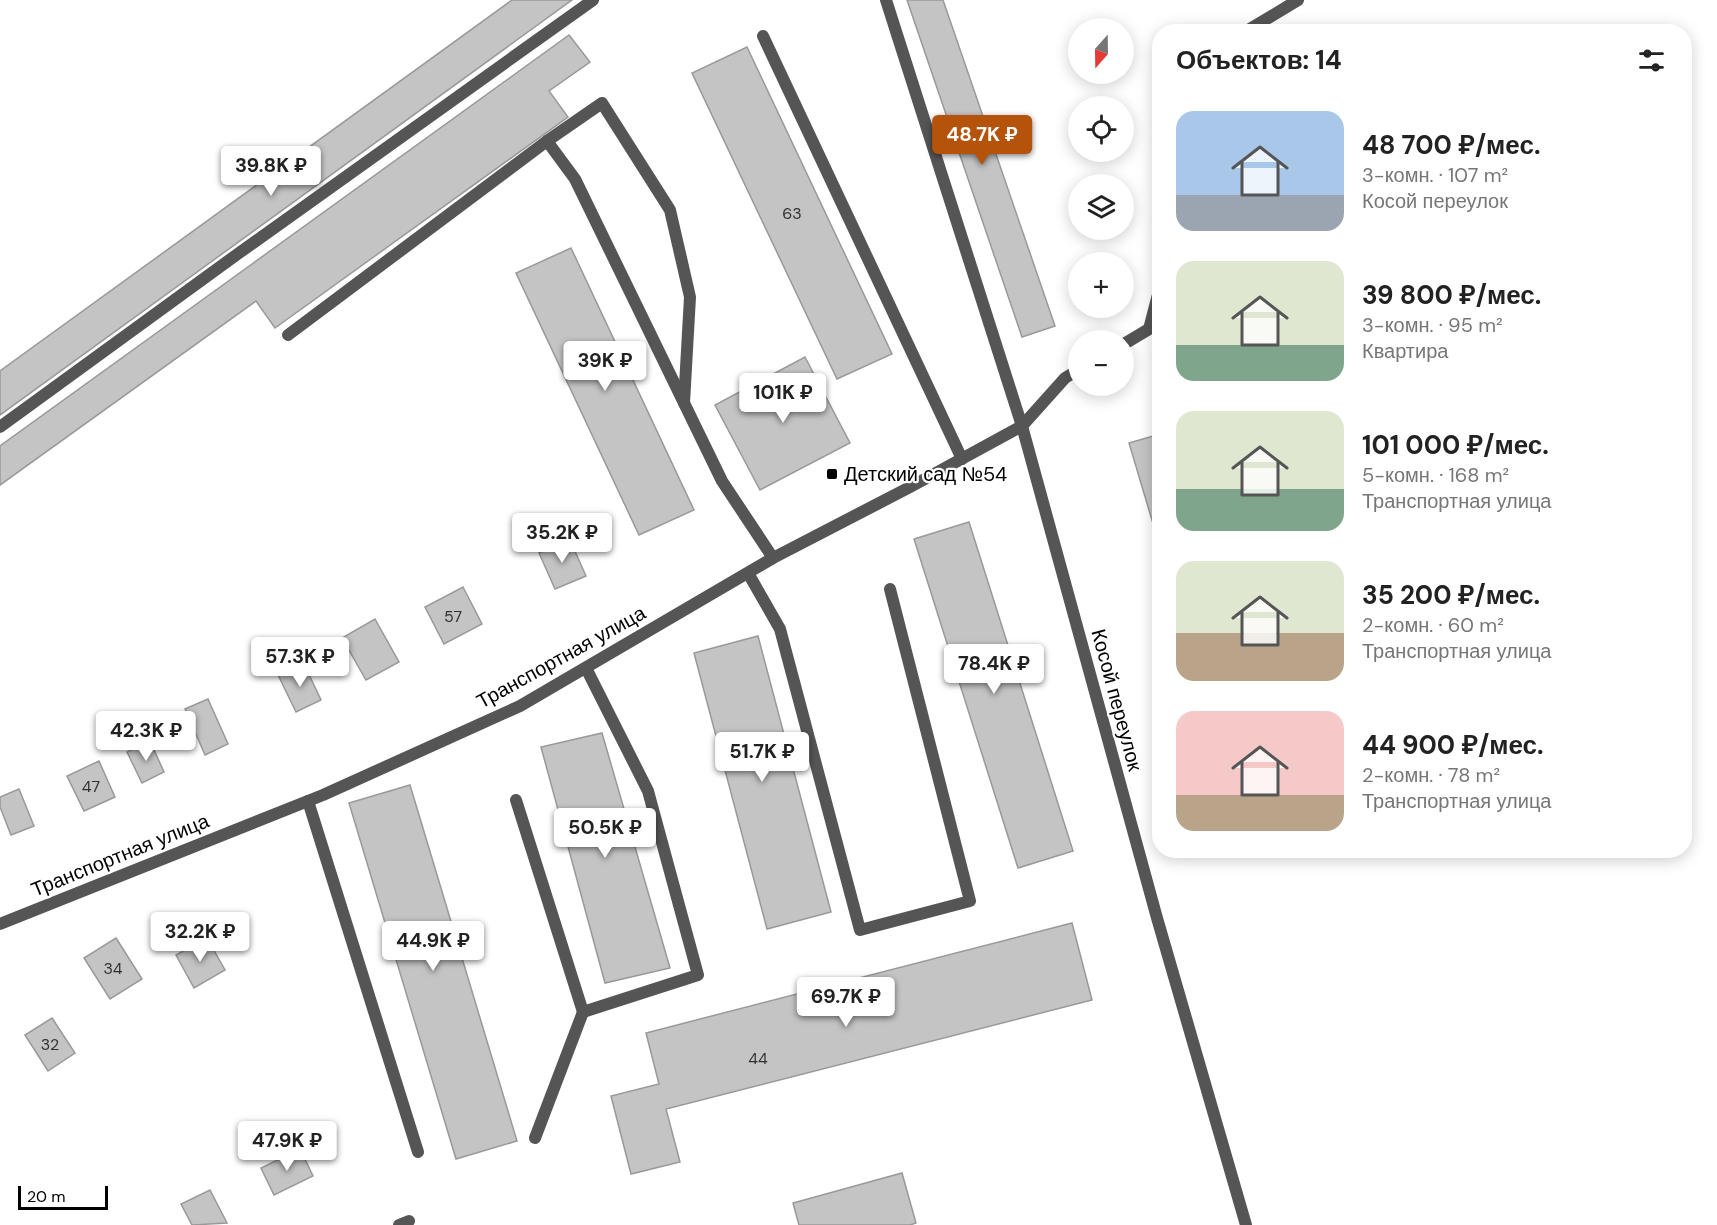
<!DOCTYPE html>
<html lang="ru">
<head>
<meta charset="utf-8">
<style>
	:root { --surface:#fff; --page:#f2f2f2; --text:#222; --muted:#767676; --accent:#b45309 }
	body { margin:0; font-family:"DM Sans",sans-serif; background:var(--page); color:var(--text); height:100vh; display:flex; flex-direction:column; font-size:22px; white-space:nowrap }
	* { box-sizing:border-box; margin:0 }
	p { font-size:20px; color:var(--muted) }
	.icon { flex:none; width:33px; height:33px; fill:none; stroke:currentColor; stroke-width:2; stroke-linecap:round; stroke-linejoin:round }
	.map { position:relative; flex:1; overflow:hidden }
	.drawer { position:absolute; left:1152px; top:24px; width:540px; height:834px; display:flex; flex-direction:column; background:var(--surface); border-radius:24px; box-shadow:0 3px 15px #0003 }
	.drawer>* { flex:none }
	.needle { width:39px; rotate:200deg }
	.fabs { position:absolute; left:1068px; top:18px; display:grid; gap:12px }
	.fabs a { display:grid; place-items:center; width:66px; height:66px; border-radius:50%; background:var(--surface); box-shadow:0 3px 15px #0003; font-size:30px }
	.scale { position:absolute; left:18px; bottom:15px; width:90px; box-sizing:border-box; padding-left:6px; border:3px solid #000; border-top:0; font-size:16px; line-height:21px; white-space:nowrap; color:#000; -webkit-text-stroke:4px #fff; paint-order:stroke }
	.price { position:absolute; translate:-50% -51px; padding:0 14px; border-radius:6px; background:#fff; color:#222; font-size:20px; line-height:39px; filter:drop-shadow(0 2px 3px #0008) }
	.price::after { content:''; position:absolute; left:50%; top:36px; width:18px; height:14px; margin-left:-9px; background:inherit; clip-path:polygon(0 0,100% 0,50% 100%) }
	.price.selected { background:var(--accent); color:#fff }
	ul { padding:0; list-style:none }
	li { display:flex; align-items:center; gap:18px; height:150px; padding:0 24px }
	li span { display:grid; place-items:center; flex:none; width:168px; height:120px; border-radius:18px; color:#555 }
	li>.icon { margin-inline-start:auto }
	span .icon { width:72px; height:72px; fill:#fffc; stroke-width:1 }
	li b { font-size:26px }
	h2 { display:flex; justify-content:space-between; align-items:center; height:72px; padding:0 24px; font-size:26px }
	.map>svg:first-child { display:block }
	.building { fill:#c4c4c4; stroke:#999; stroke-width:1.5 }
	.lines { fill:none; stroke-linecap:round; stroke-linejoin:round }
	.lane { stroke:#555; stroke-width:12 }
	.street { stroke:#555; stroke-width:12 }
	.poi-dot { fill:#000; stroke:#fff; stroke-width:2 }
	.labels { text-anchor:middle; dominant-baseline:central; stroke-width:4.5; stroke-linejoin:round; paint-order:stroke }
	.number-label { font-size:16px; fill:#313131 }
	.poi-label { font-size:20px; fill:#000; stroke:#fff; text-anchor:start }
	.street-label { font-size:20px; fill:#000; stroke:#fff }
</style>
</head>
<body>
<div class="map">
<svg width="1717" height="1225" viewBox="0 0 1717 1225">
	<rect width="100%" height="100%" fill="#fff"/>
	<g class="building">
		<path d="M512,0H572L0,415V371Z"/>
		<path d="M907,0H943L1055,326L1022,337Z"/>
		<path d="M569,35L590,62L549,91L568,117L275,328L256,301L0,485V446Z"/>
		<path d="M747,47L892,354L837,379L692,73Z"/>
		<path d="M571,248L694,510L639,535L516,273Z"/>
		<path d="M805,357L850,443L760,490L715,405Z"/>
		<path d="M1160,434V547L1129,443Z"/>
		<path d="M969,522L1073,851L1018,868L914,539Z"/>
		<path d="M570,540L586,576L555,589L539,553Z"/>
		<path d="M463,587L482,624L444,644L425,607Z"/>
		<path d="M375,619L399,662L366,680L342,638Z"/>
		<path d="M758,636L831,912L767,929L694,653Z"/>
		<path d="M304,664L321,700L296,712L278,675Z"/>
		<path d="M208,699L228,744L205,755L185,709Z"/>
		<path d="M602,733L670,968L605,983L541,747Z"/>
		<path d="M150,741L164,772L142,783L127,752Z"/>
		<path d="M99,761L115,797L84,811L67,776Z"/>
		<path d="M410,785L517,1141L456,1159L349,803Z"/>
		<path d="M19,789L34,826L11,835L0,807V797Z"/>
		<path d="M1072,923L1092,1000L666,1109L680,1162L631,1174L611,1096L659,1084L646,1033Z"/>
		<path d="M116,938L142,979L110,999L84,958Z"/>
		<path d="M207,938L225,970L194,988L176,955Z"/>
		<path d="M52,1018L75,1053L48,1071L25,1035Z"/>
		<path d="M300,1149L313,1176L274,1195L261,1168Z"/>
		<path d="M902,1173L916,1223L910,1225H799L793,1203Z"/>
		<path d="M210,1190L227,1223L192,1225L181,1204Z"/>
	</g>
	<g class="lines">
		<g class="lane">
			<path d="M886,0L1022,426"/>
			<path d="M1245,32L1298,0"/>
			<path d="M763,36L962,459"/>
			<path d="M547,141L602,103L670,210L690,297L684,403"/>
			<path d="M288,335L547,141L575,179L722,481L773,558"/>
			<path d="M1124,344L1149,329L1160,287"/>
			<path d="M1022,426L1065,378L1078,370"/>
			<path d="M0,427L239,253L593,0"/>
			<path d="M748,573L780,629L860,930L970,901L890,589"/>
			<path d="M516,800L583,1012L698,975L648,791L586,668"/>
			<path d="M308,801L418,1152"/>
			<path d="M535,1138L583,1012"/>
		</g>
		<g class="street">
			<path d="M0,924L323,795L520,706L773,558L912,486L1022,426L1157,918L1246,1225"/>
			<path d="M399,1225L409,1221"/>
		</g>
	</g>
	<rect class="poi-dot" x="826" y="468" width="12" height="12" rx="3"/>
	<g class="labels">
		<g class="number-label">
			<text x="792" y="213">63</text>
			<text x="453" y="616">57</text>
			<text x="91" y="786">47</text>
			<text x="113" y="968">34</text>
			<text x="50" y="1044">32</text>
			<text x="758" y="1058">44</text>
		</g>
		<g class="poi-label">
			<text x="844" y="474">Детский сад №54</text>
		</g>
		<g class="street-label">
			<text transform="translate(561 657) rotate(-29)">Транспортная улица</text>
			<text transform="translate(1117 700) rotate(75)">Косой переулок</text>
			<text transform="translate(120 855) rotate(-22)">Транспортная улица</text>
		</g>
	</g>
</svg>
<div class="fabs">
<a><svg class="needle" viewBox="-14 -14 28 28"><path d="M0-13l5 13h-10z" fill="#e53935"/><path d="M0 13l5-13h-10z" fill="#767676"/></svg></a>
<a><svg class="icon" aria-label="locate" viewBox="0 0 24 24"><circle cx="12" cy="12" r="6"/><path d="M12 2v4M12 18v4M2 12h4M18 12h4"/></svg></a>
<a><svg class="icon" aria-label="layers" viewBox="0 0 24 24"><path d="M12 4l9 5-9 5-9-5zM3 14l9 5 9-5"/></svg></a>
<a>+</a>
<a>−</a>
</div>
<div class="scale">20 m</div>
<b class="price selected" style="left:982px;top:166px">48.7K ₽</b>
<b class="price" style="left:271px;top:197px">39.8K ₽</b>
<b class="price" style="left:605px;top:392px">39K ₽</b>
<b class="price" style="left:783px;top:424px">101K ₽</b>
<b class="price" style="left:562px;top:564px">35.2K ₽</b>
<b class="price" style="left:300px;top:688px">57.3K ₽</b>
<b class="price" style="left:994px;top:695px">78.4K ₽</b>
<b class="price" style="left:146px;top:762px">42.3K ₽</b>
<b class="price" style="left:762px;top:783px">51.7K ₽</b>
<b class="price" style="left:605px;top:859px">50.5K ₽</b>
<b class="price" style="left:200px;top:963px">32.2K ₽</b>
<b class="price" style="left:433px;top:972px">44.9K ₽</b>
<b class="price" style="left:846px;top:1028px">69.7K ₽</b>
<b class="price" style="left:287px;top:1172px">47.9K ₽</b>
<section class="drawer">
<h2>Объектов: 14<svg class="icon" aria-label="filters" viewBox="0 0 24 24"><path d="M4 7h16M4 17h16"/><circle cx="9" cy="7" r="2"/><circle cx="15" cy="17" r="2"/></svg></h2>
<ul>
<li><span style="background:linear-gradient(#a9c7e8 70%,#9aa5b1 0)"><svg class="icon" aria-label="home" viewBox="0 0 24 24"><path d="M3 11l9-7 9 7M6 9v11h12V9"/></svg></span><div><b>48 700 ₽/мес.</b><p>3-комн. · 107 m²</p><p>Косой переулок</p></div></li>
<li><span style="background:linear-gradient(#dfe7d0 70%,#7fa58c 0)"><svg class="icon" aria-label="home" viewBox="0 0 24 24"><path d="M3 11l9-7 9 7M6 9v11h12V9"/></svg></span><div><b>39 800 ₽/мес.</b><p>3-комн. · 95 m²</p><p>Квартира</p></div></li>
<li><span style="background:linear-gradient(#dfe7d0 65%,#7fa58c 0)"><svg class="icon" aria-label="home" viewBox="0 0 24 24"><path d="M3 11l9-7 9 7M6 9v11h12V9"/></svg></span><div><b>101 000 ₽/мес.</b><p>5-комн. · 168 m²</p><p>Транспортная улица</p></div></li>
<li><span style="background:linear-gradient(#dfe7d0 60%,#b9a48a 0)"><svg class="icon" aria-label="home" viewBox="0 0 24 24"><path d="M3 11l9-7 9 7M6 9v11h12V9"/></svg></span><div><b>35 200 ₽/мес.</b><p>2-комн. · 60 m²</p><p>Транспортная улица</p></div></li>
<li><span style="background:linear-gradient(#f6c9c9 70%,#b9a48a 0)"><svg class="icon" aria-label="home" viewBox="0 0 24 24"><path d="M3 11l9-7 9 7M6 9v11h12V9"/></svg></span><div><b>44 900 ₽/мес.</b><p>2-комн. · 78 m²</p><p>Транспортная улица</p></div></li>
</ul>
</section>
</div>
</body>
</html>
